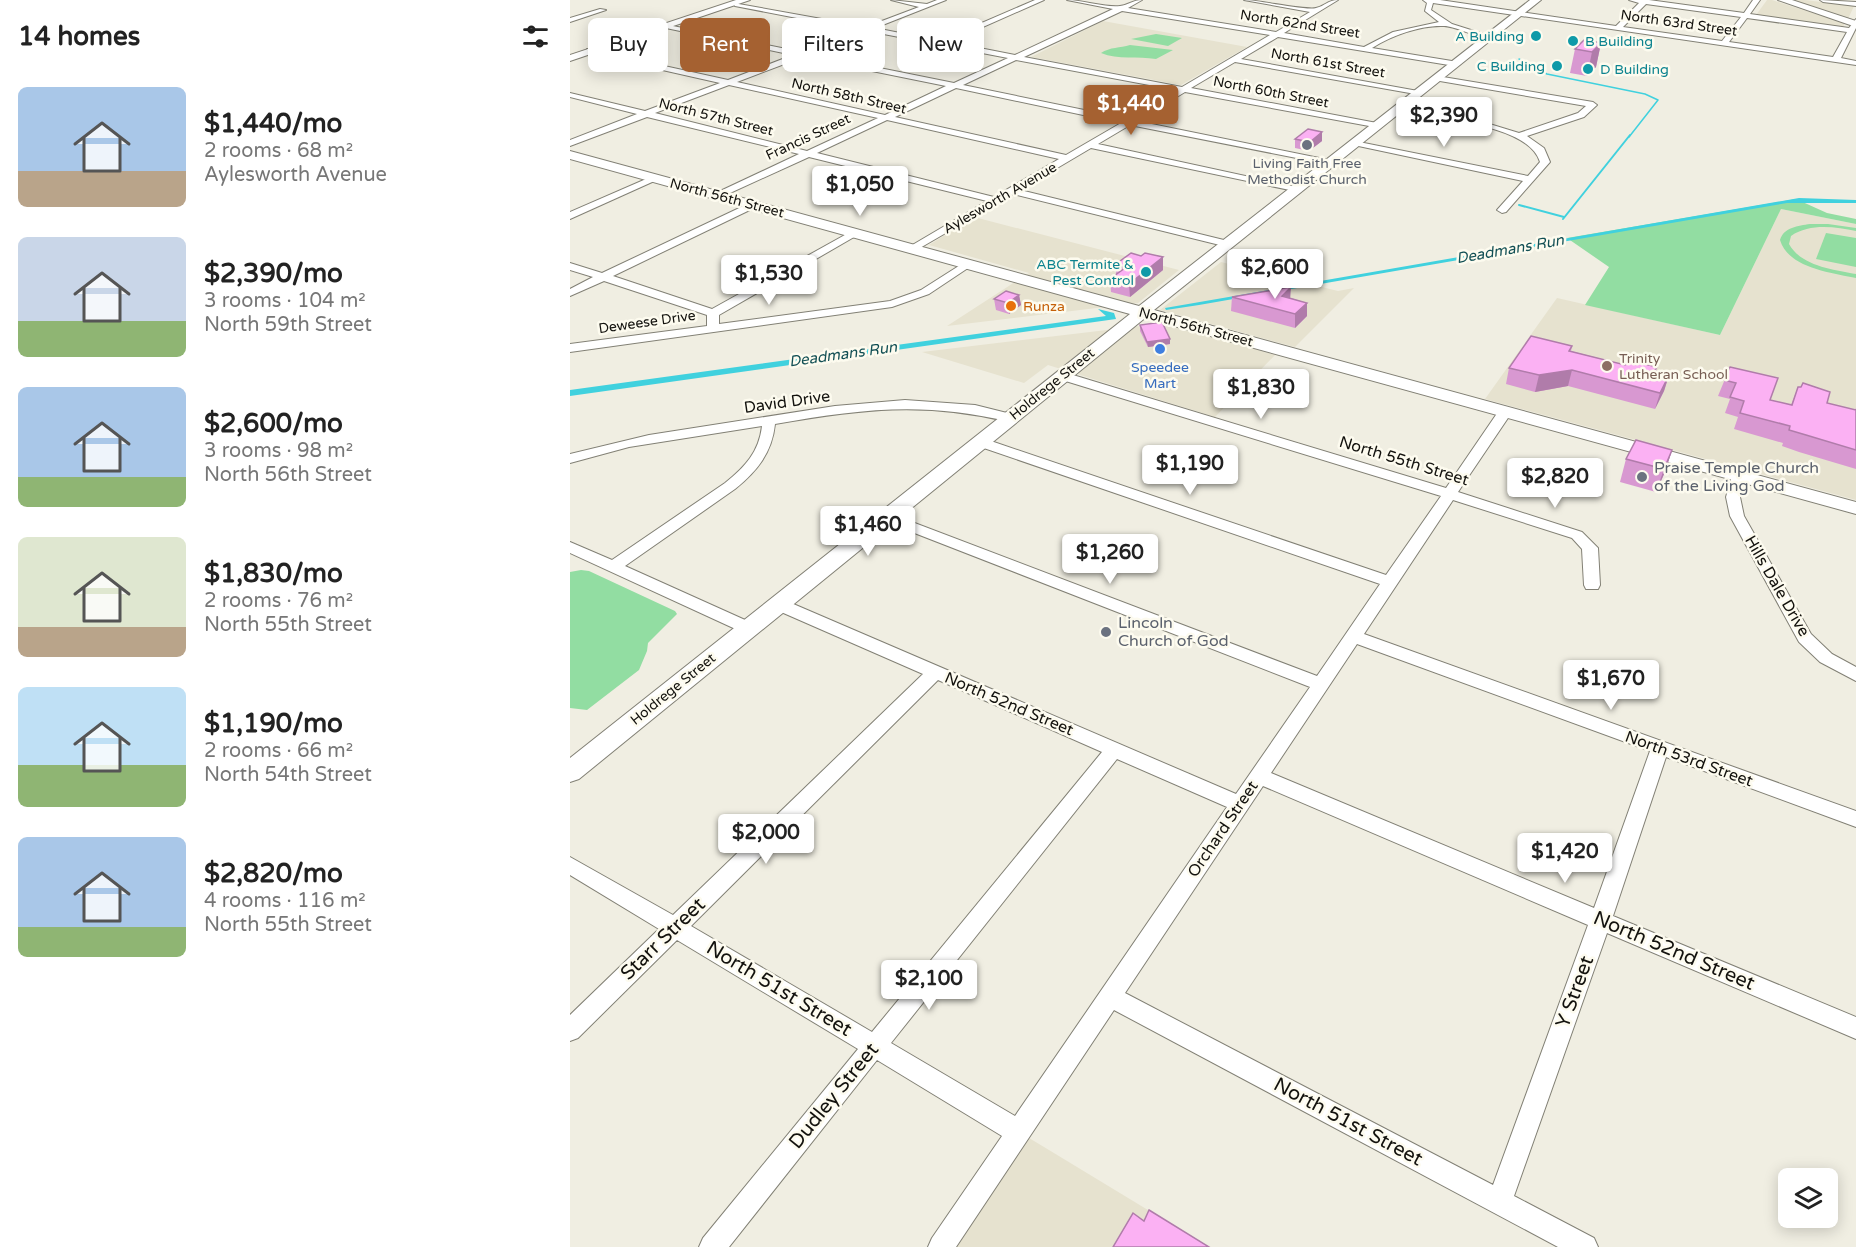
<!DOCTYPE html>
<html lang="en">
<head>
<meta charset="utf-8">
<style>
	:root { --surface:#fff; --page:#f2f2f2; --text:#222; --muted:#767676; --accent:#a56131 }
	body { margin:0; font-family:"Varela Round",sans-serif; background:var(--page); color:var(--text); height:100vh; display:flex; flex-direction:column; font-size:22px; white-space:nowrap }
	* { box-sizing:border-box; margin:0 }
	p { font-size:20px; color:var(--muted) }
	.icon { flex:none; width:33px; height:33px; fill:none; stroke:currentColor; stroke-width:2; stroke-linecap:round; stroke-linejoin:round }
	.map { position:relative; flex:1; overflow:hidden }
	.drawer { display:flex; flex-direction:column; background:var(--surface); width:570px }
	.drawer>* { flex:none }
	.guide { position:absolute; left:18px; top:18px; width:570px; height:54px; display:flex; gap:12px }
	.tools { position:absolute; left:1208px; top:1168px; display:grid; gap:12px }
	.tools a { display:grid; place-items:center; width:60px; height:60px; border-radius:9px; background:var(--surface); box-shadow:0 3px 15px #0003; font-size:30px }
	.price { position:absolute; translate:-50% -51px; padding:0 14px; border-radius:6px; background:#fff; color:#222; font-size:20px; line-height:39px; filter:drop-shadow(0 2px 3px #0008) }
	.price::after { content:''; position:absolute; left:50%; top:36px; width:18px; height:14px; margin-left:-9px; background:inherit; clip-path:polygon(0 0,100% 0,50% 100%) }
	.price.active { background:var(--accent); color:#fff }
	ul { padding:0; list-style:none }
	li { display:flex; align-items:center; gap:18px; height:150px; padding:0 18px }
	li span { display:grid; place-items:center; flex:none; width:168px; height:120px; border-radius:9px; color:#555 }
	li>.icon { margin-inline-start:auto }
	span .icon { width:72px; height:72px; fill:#fffc; stroke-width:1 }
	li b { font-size:26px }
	h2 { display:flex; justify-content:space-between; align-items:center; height:72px; padding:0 18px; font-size:26px }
	.pill { padding:0 21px; border-radius:9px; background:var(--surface); box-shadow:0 3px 15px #0003; font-size:21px; line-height:54px }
	.pill.active { background:var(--accent); color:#fff }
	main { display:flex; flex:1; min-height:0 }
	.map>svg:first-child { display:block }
	.built { fill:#e6e2cf }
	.green { fill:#92dda2 }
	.water { fill:#40d1de }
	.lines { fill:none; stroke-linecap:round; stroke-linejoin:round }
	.stream-far1 { stroke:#40d1de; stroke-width:1.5 }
	.stream { stroke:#40d1de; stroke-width:2 }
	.street-casing { stroke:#828075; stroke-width:2 }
	.secondary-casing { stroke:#828075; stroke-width:2 }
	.street { fill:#fff; fill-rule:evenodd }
	.secondary { fill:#fff; fill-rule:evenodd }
	.wall { fill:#d898d1 }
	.shaded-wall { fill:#b07caa }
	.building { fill:#fbb1f3; stroke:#b07caa; stroke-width:1.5 }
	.culture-dot { fill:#0f9aa8; stroke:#fdfbef; stroke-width:2 }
	.worship-dot { fill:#6b7280; stroke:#fdfbef; stroke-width:2 }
	.food-dot { fill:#e8710a; stroke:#fdfbef; stroke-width:2 }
	.shop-dot { fill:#3f7fe0; stroke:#fdfbef; stroke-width:2 }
	.education-dot { fill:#8d6e63; stroke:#fdfbef; stroke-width:2 }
	.labels { text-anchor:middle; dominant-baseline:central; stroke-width:5; stroke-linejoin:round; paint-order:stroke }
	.far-street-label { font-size:14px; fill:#13120e; stroke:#fdfbef }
	.far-culture-label { font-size:14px; fill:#0d838f; stroke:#fdfbef; text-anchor:end }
	.far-worship-label { font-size:14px; fill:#5b616d; stroke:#fdfbef }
	.far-food-label { font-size:14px; fill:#c56008; stroke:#fdfbef; text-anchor:start }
	.far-education-label { font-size:14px; fill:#785e54; stroke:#fdfbef; text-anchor:start }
	.far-shop-label { font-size:14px; fill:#366cbe; stroke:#fdfbef }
	.far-water-label { font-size:15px; font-style:italic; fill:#124f54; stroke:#fdfbef }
	.street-label { font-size:16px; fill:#13120e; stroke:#fdfbef }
	.worship-label { font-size:16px; fill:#5b616d; stroke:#fdfbef; text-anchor:start }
	.near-street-label { font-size:20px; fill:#13120e; stroke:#fdfbef }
</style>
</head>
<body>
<main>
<section class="drawer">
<h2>14 homes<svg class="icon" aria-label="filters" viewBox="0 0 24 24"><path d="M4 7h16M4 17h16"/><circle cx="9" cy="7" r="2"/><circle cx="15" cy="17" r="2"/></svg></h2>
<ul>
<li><span style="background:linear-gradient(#a9c7e8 70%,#b9a48a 0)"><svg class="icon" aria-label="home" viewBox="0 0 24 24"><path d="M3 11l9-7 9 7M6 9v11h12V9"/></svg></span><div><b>$1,440/mo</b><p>2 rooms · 68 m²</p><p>Aylesworth Avenue</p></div></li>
<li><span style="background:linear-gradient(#c9d6e8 70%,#8fb573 0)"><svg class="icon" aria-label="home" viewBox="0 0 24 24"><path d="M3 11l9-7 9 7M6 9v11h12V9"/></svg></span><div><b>$2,390/mo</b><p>3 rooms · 104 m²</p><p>North 59th Street</p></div></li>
<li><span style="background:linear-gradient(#a9c7e8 75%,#8fb573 0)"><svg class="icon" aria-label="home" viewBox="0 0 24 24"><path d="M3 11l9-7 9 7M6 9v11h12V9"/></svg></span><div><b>$2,600/mo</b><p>3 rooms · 98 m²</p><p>North 56th Street</p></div></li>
<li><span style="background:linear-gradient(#dfe7d0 75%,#b9a48a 0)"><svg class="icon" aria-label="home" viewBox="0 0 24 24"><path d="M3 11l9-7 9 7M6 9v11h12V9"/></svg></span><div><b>$1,830/mo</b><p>2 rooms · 76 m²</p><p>North 55th Street</p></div></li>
<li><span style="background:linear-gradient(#bfe0f5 65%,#8fb573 0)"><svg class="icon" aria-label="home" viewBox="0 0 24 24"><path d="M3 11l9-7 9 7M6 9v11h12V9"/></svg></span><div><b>$1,190/mo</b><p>2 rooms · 66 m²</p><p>North 54th Street</p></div></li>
<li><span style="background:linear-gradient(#a9c7e8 75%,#8fb573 0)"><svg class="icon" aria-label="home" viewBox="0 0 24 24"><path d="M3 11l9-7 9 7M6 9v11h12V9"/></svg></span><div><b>$2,820/mo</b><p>4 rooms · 116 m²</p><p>North 55th Street</p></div></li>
</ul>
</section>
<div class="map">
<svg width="1286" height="1247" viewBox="0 0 1286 1247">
	<rect width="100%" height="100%" fill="#f0eee2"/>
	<g class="built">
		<path d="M1197,0H1202L1275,23L1273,27L1186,15Z"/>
		<path d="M1220,0H1235L1284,6L1278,19Z"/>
		<path d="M533,21L677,47L611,85L461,57Z"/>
		<path d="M1211,209L1286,224V500L915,399L987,298L1150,335Z"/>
		<path d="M404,217L609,270L568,303L377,326L459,273L359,245Z"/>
		<path d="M651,262L768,291L784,288L725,347L590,310Z"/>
		<path d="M596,323L705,355L645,417L478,365L454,383L352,352Z"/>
		<path d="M449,1132L474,1147L639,1247H371Z"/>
	</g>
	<g class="green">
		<path d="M586,34L612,38L598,46L561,39Z"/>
		<path d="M560,45L603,50L586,59C568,56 548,60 531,53C540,47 550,48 560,45Z"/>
		<path d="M1226,199L1257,213L1286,219V224L1211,209L1150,335L1015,305L1039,267L997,238Z"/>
		<path d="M1240,224H1258L1286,228V231C1265,227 1240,223 1221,236L1219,244C1231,266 1264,270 1286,274V278C1262,273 1218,268 1210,240C1214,227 1228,226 1240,224Z"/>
		<path d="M1256,233L1286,238V267L1246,259Z"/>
		<path d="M11,570L19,571L105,611L107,614L78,643L77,651L69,670L17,710L0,708V572Z"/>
	</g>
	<g class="water">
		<path d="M1229,198L1286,200V203H1217L629,305L596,310L595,308Z"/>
		<path d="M528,309L544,313L546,319L0,396V390L536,316Z"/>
	</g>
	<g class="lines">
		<path class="stream-far1" d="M949,59L977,74L1075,94L1088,100L1059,137"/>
		<g class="stream">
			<path d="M949,205L994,217"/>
			<path d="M993,219L1060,135"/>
		</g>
		<defs>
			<g id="street">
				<path d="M321,0L357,4L367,0H376L305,28L370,41L465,0H474L379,42L445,55L543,9L497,0C513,0 536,8 550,6C558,5 563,0 572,0L558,8L706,32L740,12L674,0C689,0 737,11 746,8C755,6 758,0 768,0L714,33L794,47L823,32L869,22L855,11L857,3L853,0H870L1046,26L1069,3L1059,0H1079L1174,13L1183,0H1190L1180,14L1279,28L1286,19V28L1271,58L1286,61V65L863,3L861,10L882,24L923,37L919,39C906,37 884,26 874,26C850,25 821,36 802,48L888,62L889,64L885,66L708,37L671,59L848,91L852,93L851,95L665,62L621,88L807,123L811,126L810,128L615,92L567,121L759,160L764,163L762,165L560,125L528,144L726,187L729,188V192L521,148L450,190L662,242V246L658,247L443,194L343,252L339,251V247L417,201L239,157L149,198L146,197V193L229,154L77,117L0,146V140L67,114L0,97V93L75,111L150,83L17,53V49L158,80L223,55L96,28L93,24L231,52L289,30L165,6L163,3L296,27L349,7ZM1076,4L1171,17L1152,41L1053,27ZM552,11L700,35L612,87L454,57ZM1177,18L1277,32L1263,57L1159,42ZM298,31L438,58L384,83L240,54ZM233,57L376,86L315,115L167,82ZM446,60L606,90L558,119L393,85ZM159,85L308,118L237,151L85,113ZM386,88L551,123L496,155L325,117ZM317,120L489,159L424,197L247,153Z"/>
				<path d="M1250,0L1286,2V6L1253,2Z"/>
				<path d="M30,9L36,10L0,22V18Z"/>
				<path d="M867,76L1023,102L1027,105L1014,117L957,136L974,148L980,162L936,212L932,213L927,210L953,181L779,144L784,141L958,176L970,162C960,129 890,121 859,117C848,115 833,115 824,109L828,106L913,122L949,133L1008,113L1016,106L864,80L863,78Z"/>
				<path d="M83,176L91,178L0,219V212Z"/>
				<path d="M182,202L187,205L186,207L43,276L142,309L282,231L291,233L149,315V324L320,301L351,290L395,262L399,261L404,264L359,294L322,307L0,352V344L137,326V315L34,281L0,296V289L23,277L0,270V263L32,273Z"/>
				<path d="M493,372L876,488L930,409H940L942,412L888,492L1012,532L1028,548L1030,585L1028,589H1016L1014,585L1012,549L1002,538L883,500L794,634L1286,811V827L1096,757L1043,916L1286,1017V1039L1037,933L944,1196L1024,1238L1028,1247H988L544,1010L386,1247H358L362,1238L432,1136L307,1060L159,1247H129L133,1238L288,1049L107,940L8,1038L0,1041V1015L89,929L0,875V857L103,915L353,674L202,608L200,604L202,600H214L666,794L740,687L311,520L309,517L311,514H321L747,676L810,584L405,445L403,442L410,438L415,439L816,575L871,496L489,379L487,376L489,373ZM787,644L1080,751L1024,908L701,773ZM368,680L532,752L302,1032L121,926ZM547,759L657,807L445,1116L321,1043ZM693,786L1018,925L923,1185L555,993Z"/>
				<path d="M335,400L405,405L445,415L447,418L440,422C354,401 291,409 205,424C202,453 187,471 165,489L55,566L184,624L186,628L184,632H172L0,553V542L42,560L155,483C175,467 189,452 192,426L59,447L0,463V454L79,435L265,406Z"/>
				<path d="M1169,472L1176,476L1170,497L1174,516L1241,634L1262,654L1286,667V681L1250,662L1229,642L1160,516L1156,497L1162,476Z"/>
			</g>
			<g id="secondary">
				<path d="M166,0H180L0,61V55Z"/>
				<path d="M960,0H971L584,310L1286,502V514L575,318L9,779L0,782V758L560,314L0,159V151L569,306Z"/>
				<path d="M1208,0H1222L1286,21V27Z"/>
			</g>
		</defs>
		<use href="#street" class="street-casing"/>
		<use href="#secondary" class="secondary-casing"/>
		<use href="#street" class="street"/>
		<use href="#secondary" class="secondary"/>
	</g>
	<g class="wall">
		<path d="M1031,43L1026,67L1017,76L1000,73L1005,49Z"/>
		<path d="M752,132V141L739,151L725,148V139Z"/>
		<path d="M546,264L593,270L560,297L541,292L540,279L546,274Z"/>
		<path d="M449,295L451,305L439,314L426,310L424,299Z"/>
		<path d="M662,297L721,298L737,303V316L725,328L661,311Z"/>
		<path d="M570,325L600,344L578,347L570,331Z"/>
		<path d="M1002,346L1001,351L1055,365L1086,370L1089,372L1099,375L1094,391L1085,409L998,386L965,392L936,384L939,368Z"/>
		<path d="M1160,367L1200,400L1221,405L1228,387L1257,403L1285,410L1286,408V469L1229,452L1212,446L1213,443L1164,429L1168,417L1155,413L1160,399L1148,396Z"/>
		<path d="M1102,450L1095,472L1086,492L1050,482L1056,459Z"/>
	</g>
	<g class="shaded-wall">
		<path d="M1031,43L1026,67L1017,76L1022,52Z"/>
		<path d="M752,132V141L739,151L740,142Z"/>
		<path d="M593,257V270L560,297L559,284Z"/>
		<path d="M721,287L720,301L712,296Z"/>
		<path d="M449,295L451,305L439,314L438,303Z"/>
		<path d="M737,303V316L725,328V314Z"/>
		<path d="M600,339V344L578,347L577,342Z"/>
		<path d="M1002,370L998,386L965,392L969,375Z"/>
		<path d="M1099,375L1094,391L1085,409L1090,393Z"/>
		<path d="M1102,450L1095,472L1086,492L1094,469Z"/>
	</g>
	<g class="building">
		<path d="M1014,40L1031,43L1022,52L1005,49Z"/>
		<path d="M738,129L752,132L740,142L725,139Z"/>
		<path d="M561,253L571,256L575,253L593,257L559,284L540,279L555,268L546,264Z"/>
		<path d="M721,287L712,296L737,303L725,314L662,297Z"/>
		<path d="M436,291L449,295L438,303L424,299Z"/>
		<path d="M592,322L600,339L577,342L570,325Z"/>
		<path d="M961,336L1002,346L999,351L1055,365L1058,360L1087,367L1085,370L1089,372L1099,375L1090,393L1002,370L969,375L939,368Z"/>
		<path d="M1160,367L1208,378L1200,400L1222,405L1228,387H1231L1233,383L1260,392L1257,403L1286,410V409V450L1236,435L1219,430L1220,426L1170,413L1174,401L1160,397L1166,383L1154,380Z"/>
		<path d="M1066,440L1102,450L1094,469L1056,459Z"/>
		<path d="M579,1210L639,1247H543L563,1213L574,1221Z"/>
	</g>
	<g class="culture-dot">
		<circle cx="966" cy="36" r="6"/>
		<circle cx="1003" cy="41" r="6"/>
		<circle cx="987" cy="66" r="6"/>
		<circle cx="1018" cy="69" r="6"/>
		<circle cx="576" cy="272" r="6"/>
	</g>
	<g class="worship-dot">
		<circle cx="737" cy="145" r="6"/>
		<circle cx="1072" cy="477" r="6"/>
		<circle cx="536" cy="632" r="6"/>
	</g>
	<circle class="food-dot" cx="441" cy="306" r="6"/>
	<circle class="shop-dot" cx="590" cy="349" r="6"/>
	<circle class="education-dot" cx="1037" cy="366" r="6"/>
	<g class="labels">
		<g class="far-street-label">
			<text transform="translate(1109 23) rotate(8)">North 63rd Street</text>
			<text transform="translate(730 24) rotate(9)">North 62nd Street</text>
			<text transform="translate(758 63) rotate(10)">North 61st Street</text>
			<text transform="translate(701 92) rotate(11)">North 60th Street</text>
			<text transform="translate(279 96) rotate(13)">North 58th Street</text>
			<text transform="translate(146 117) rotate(14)">North 57th Street</text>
			<text transform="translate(238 137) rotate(-25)">Francis Street</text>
			<text transform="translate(157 198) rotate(15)">North 56th Street</text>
			<text transform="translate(430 198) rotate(-30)">Aylesworth Avenue</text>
			<text transform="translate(77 322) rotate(-8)">Deweese Drive</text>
			<text transform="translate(626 327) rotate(15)">North 56th Street</text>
			<text transform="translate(482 384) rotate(-39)">Holdrege Street</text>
			<text transform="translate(103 689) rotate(-39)">Holdrege Street</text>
		</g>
		<g class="far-culture-label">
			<text x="954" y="36">A Building</text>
			<text x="1015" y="41" text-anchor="start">B Building</text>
			<text x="975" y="66">C Building</text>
			<text x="1030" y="69" text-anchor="start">D Building</text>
			<text x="564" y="264">ABC Termite &amp;<tspan x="564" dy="16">Pest Control</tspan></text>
		</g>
		<g class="far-worship-label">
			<text x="737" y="163">Living Faith Free<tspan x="737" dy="16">Methodist Church</tspan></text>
		</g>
		<g class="far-food-label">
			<text x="453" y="306">Runza</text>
		</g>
		<g class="far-education-label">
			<text x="1049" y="358">Trinity<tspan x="1049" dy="16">Lutheran School</tspan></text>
		</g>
		<g class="far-shop-label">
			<text x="590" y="367">Speedee<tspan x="590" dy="16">Mart</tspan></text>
		</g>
		<g class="far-water-label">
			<text transform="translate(940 249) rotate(-10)">Deadmans Run</text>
			<text transform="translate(273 354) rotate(-8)">Deadmans Run</text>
		</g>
		<g class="street-label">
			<text transform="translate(217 402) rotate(-8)">David Drive</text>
			<text transform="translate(834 461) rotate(17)">North 55th Street</text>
			<text transform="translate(1207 586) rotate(60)">Hills Dale Drive</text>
			<text transform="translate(439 704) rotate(23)">North 52nd Street</text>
			<text transform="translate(1119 759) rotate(20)">North 53rd Street</text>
			<text transform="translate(653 829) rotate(-56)">Orchard Street</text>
		</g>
		<g class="worship-label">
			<text x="1084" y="468">Praise Temple Church<tspan x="1084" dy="18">of the Living God</tspan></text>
			<text x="548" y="623">Lincoln<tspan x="548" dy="18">Church of God</tspan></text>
		</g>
		<g class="near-street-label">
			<text transform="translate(93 939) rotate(-44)">Starr Street</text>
			<text transform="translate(1104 951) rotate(23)">North 52nd Street</text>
			<text transform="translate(209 989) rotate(31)">North 51st Street</text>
			<text transform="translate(1005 992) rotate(-70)">Y Street</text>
			<text transform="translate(264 1096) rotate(-51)">Dudley Street</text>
			<text transform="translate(778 1122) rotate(28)">North 51st Street</text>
		</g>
	</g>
</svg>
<div class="tools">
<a><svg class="icon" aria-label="layers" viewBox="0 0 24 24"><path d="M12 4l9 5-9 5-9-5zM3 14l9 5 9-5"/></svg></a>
</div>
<b class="price active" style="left:561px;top:136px">$1,440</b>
<b class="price" style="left:874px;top:148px">$2,390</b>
<b class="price" style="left:290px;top:217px">$1,050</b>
<b class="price" style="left:705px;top:300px">$2,600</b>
<b class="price" style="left:199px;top:306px">$1,530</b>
<b class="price" style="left:691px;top:420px">$1,830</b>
<b class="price" style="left:620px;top:496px">$1,190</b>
<b class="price" style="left:985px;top:509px">$2,820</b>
<b class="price" style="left:298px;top:557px">$1,460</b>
<b class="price" style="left:540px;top:585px">$1,260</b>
<b class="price" style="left:1041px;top:711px">$1,670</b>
<b class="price" style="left:196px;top:865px">$2,000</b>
<b class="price" style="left:995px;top:884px">$1,420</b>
<b class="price" style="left:359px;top:1011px">$2,100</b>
<div class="guide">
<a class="pill">Buy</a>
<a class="pill active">Rent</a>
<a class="pill">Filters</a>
<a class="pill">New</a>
</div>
</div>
</main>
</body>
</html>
